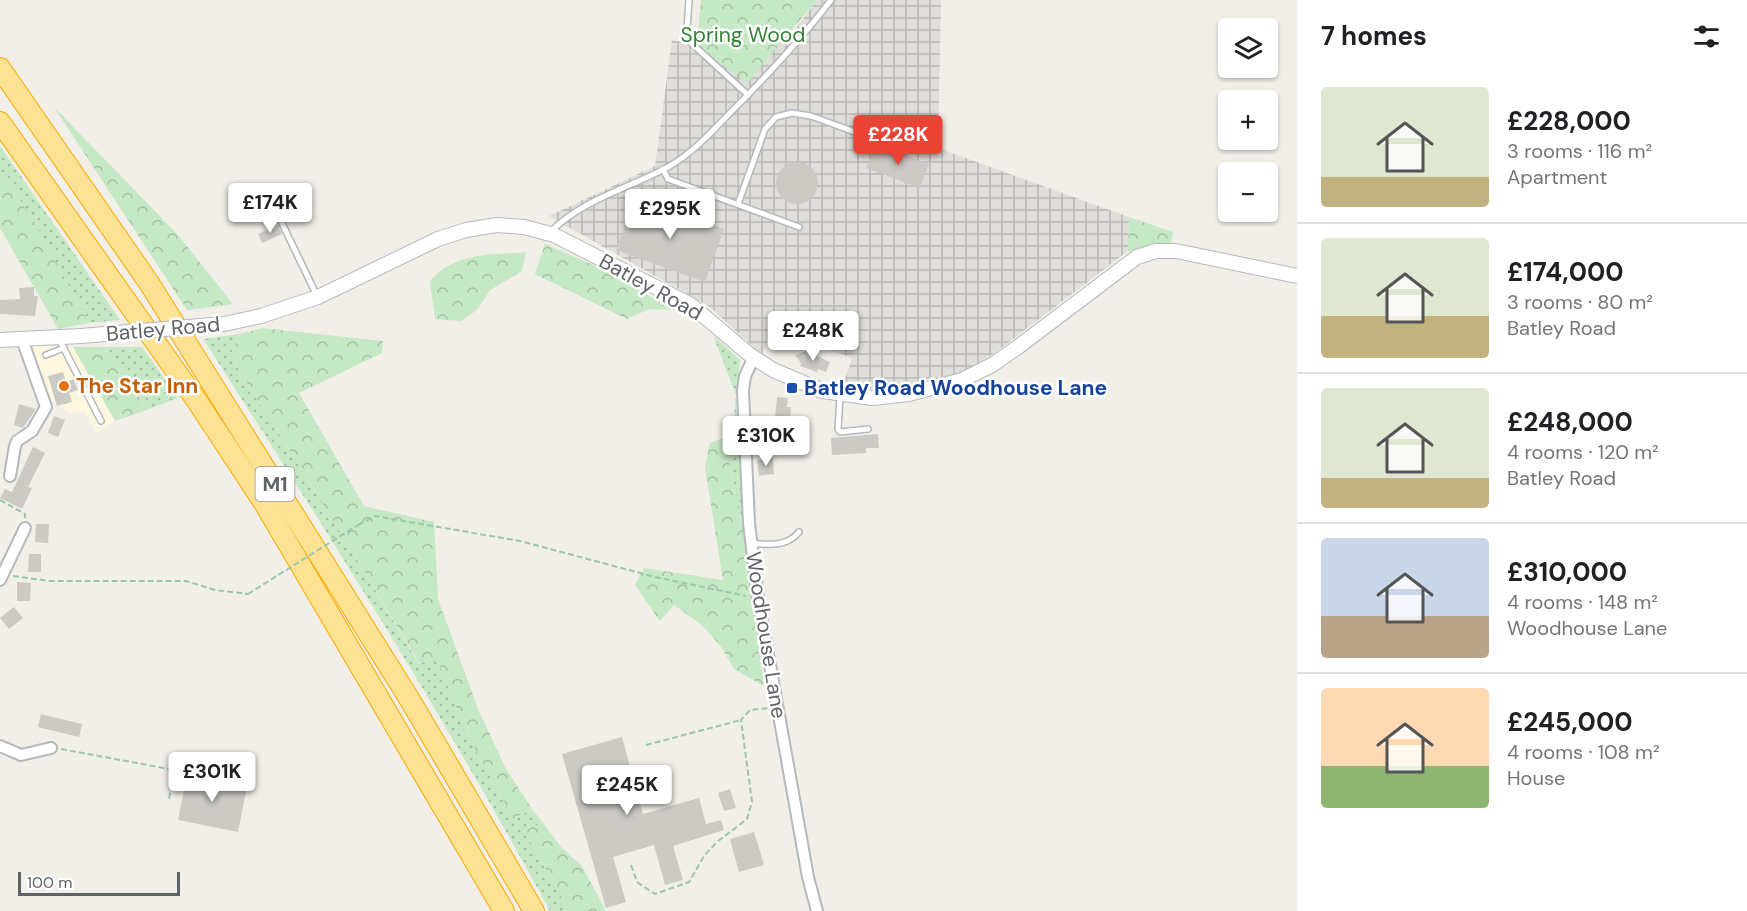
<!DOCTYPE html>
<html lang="en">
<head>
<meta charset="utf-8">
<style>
	:root { --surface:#fff; --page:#f6f6f6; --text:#202124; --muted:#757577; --line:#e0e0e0; --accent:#ea4335 }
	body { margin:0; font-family:"DM Sans",sans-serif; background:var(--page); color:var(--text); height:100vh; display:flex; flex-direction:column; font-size:22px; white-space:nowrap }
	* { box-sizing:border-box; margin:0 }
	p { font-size:20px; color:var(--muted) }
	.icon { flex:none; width:33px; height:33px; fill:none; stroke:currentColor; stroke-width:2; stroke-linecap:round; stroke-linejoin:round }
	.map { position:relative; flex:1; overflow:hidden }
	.side { display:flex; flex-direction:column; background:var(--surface); width:450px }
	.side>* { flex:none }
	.controls { position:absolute; left:1218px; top:18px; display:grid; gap:12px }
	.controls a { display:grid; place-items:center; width:60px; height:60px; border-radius:6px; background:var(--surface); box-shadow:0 2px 4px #0004; font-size:30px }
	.scale { position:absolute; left:18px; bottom:15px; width:162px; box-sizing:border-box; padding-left:6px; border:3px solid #5f6368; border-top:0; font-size:16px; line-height:21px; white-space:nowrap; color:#5f6368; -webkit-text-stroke:4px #fff; paint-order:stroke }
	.price { position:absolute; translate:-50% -51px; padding:0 14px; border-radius:6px; background:#fff; color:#222; font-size:20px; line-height:39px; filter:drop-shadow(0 2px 3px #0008) }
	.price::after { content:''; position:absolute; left:50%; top:36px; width:18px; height:14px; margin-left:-9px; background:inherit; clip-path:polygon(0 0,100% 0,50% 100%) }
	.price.on { background:var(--accent); color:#fff }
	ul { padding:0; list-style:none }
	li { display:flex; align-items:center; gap:18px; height:150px; padding:0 24px }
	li+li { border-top:2px solid var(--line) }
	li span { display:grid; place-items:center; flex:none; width:168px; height:120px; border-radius:6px; color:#555 }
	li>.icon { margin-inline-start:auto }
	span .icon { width:72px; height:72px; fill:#fffc; stroke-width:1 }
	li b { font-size:26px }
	h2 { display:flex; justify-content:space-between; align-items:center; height:72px; padding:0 24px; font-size:26px }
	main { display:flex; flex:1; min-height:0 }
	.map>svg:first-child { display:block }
	.commercial { fill:#fef7e0 }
	.industrial { fill:url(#industrial-grid) }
	.grass { fill:url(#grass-dots) }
	.forest { fill:url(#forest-crowns) }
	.building { fill:#cccac5 }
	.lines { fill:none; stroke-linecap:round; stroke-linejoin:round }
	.service-casing { stroke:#b5b8bc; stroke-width:8 }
	.minor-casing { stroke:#b5b8bc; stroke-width:14 }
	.tertiary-casing { stroke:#b5b8bc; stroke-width:16 }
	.motorway-casing { stroke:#f9ab00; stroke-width:22 }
	.path { stroke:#9cc7a9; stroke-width:2; stroke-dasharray:6 3; stroke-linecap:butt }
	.service { stroke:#fff; stroke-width:5 }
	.minor { stroke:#fff; stroke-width:10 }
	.tertiary { stroke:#fff; stroke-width:14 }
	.motorway { stroke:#fde293; stroke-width:20 }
	.tertiary-bridge-casing { stroke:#b5b8bc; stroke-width:16; stroke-linecap:butt }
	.path-bridge { stroke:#9cc7a9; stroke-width:2; stroke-dasharray:6 3; stroke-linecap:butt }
	.tertiary-bridge { stroke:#fff; stroke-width:14 }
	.food-dot { fill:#e8710a; stroke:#fff; stroke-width:2 }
	.transit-dot { fill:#1a4fb4; stroke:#fff; stroke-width:2 }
	.labels { text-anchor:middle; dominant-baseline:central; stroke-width:5; stroke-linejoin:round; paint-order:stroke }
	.shield { fill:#fff; stroke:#8f9295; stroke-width:1.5 }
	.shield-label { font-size:20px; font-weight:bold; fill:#5f6368 }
	.park-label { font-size:21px; fill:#348238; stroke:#fff }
	.street-label { font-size:21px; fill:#5f6368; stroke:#fff }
	.food-label { font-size:21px; font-weight:bold; fill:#c56008; stroke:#fff; text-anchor:start }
	.transit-label { font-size:21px; font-weight:bold; fill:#164399; stroke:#fff; text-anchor:start }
</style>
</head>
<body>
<main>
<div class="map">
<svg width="1297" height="911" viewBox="0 0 1297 911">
	<defs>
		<pattern id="industrial-grid" width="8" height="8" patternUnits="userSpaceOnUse" patternTransform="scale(1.5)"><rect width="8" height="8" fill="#e0deda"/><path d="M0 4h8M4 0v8" fill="none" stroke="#b9b8b5"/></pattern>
		<pattern id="grass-dots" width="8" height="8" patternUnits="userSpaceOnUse" patternTransform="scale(1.5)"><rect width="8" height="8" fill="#c5e8c5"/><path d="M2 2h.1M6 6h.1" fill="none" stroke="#a3c0a4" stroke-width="1.8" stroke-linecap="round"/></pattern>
		<pattern id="forest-crowns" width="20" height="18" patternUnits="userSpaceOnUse" patternTransform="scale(1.5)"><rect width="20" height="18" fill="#c5e8c5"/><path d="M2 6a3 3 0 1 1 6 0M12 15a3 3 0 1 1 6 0" fill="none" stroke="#a3c0a4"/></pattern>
	</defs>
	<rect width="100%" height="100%" fill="#f1efe8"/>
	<path class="commercial" d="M28,346L73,347L115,421L96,433L85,412L71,413L49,399Z"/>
	<path class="industrial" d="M817,0H941L938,148L1129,217L1128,251L996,352L960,374L933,382L881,389L842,388L852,358L773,328L762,355L710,307L549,216L655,166L672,40L697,45L793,32Z"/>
	<g class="grass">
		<path d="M0,146L120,320L89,323L34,221L0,171Z"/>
		<path d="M240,334L230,356L344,538L419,664L436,655L465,730L513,819L532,809L543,823L524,830L569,911H550C444,715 324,526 203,339Z"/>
		<path d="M713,335L740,360L736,395L743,525L730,468L736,395Z"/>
		<path d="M106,347H142L178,398L147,410Z"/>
	</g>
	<g class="forest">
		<path d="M701,0H817L747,83L697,45Z"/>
		<path d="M54,107L178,235L233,304L187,310Z"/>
		<path d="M0,171L34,221L89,323L58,329L0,228Z"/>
		<path d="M1129,217L1173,232L1171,244L1128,251Z"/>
		<path d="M545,244L591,264L675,310L649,309L627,319L535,274Z"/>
		<path d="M526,252L522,271L490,290L477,310L461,321L435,319L430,281C455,252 491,255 526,252Z"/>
		<path d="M262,328L383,341L382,353L299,393L364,506L434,522L438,599L478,709L506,769L532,809L513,819L465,730L436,656L420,664L344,538L230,356L240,334Z"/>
		<path d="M73,347H106L147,410L115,421Z"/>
		<path d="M734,434L730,468L743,525L764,686L734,669L722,648L702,625L674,605L660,621L635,585L644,568L723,580L705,467L710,443Z"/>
		<path d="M543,823L561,847L582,866L606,911H569L524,830Z"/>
	</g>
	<g class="building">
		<path d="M875,144L929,164L920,188L866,168Z"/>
		<circle cx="797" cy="183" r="21"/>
		<path d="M635,197L724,229L705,282L616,250Z"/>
		<path d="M278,225L282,234L262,243L258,234Z"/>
		<path d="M34,287V296H38L35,316L0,314V300L20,299L19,288Z"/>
		<path d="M806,351L830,362L826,372L818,369L817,372L800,366L801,363L795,355Z"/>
		<path d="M63,372L66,382L74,379L78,390L69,393L72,402L57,406L48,376Z"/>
		<path d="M777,397L788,398L787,407H791L789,429L774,428Z"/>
		<path d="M19,404L36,409L23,428L14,425Z"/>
		<path d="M54,416L65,420L58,437L48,433Z"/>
		<path d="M878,434L879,448H866V453L832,455L831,438Z"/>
		<path d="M33,447L45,453L28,487L32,488L22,509L0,498L5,489L12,492Z"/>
		<path d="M773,458L774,474L759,476L757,460Z"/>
		<path d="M36,524H49L48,543L35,542Z"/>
		<path d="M29,554H41V572H28Z"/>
		<path d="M17,582L31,583L30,601H17Z"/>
		<path d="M14,607L23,618L9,629L0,618Z"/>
		<path d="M41,714L82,724L79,737L38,727Z"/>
		<path d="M622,737L643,814L699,798L706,824L721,820L724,830L673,846L683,880L665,885L654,845L613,857L626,902L606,908L562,754Z"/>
		<path d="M182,775L247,787L238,832L178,820L184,791L179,789Z"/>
		<path d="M730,789L736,808L724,811L718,793Z"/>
		<path d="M754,832L764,865L739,872L730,839Z"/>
	</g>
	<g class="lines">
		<defs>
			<g id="service">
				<path d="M689,0L687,29L689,41L748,95"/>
				<path d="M663,169L668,179L799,227"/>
				<path d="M738,204L765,129L776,117L792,113L811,116L863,135"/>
				<path d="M279,217L317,296"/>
				<path d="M549,233C586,197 626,190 668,167C691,154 709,135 727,116C764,79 799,42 831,0"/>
				<path d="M59,339L101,421"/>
				<path d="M46,355L64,348"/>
				<path d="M840,396L838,429L840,432L868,429"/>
				<path d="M751,543C768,545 787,547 799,532"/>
			</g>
			<g id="minor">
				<path d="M754,357L745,376L743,391L749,523L758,598L808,877L817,911"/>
				<path d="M10,476L15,446L17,441L32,431L46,407L22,339"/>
				<path d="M0,580L25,528"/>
				<path d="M0,746L21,755L51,748"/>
			</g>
			<g id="tertiary">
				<path d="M261,316L318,297L438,239L466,230L497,225L524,227L554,235L691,305L750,355L773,370L823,391L872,398L909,394L962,380L992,365L1018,347L1137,257L1156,251H1176L1297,276"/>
				<path d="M0,340L81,336"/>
			</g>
			<g id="motorway">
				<path d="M0,68L149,283L410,700L534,911"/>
				<path d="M0,122L197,401L264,503L504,911"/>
			</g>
		</defs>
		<use href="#service" class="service-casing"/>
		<use href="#minor" class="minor-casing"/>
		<use href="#tertiary" class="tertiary-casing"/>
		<use href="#motorway" class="motorway-casing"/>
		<g class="path">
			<path d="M0,500L25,514V519"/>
			<path d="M358,525L375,516L520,541L655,577L746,596"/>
			<path d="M13,576L50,581H186L215,590L248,594"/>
			<path d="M646,745L741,720"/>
			<path d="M61,749L169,769L173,776L169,799"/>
			<path d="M631,865L637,882L655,894L689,882L704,856L717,842L747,819L752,802L741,720L750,710L769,708"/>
		</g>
		<use href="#service" class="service"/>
		<use href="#minor" class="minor"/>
		<use href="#tertiary" class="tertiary"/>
		<use href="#motorway" class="motorway"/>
		<defs>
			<path id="tertiary-bridge" d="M81,336L224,324L261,316"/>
		</defs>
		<use href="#tertiary-bridge" class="tertiary-bridge-casing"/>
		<path class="path-bridge" d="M248,594L358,525"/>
		<use href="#tertiary-bridge" class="tertiary-bridge"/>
	</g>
	<circle class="food-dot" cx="64" cy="386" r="6"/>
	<rect class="transit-dot" x="786" y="382" width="12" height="12" rx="3"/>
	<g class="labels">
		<rect class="shield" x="255.5" y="467" width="39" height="34" rx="4.5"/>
		<g class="shield-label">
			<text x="275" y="484">M1</text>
		</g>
		<g class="park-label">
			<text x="743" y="35">Spring Wood</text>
		</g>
		<g class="street-label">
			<text transform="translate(651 287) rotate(29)">Batley Road</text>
			<text transform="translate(163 329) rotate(-5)">Batley Road</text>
			<text transform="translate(766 635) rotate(81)">Woodhouse Lane</text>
		</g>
		<g class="food-label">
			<text x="76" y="386">The Star Inn</text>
		</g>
		<g class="transit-label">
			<text x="804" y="388">Batley Road Woodhouse Lane</text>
		</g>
	</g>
</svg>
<div class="controls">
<a><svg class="icon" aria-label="layers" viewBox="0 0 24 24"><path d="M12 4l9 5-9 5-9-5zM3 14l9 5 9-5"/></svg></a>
<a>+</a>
<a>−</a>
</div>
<div class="scale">100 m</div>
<b class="price on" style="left:898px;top:166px">£228K</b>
<b class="price" style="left:270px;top:234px">£174K</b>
<b class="price" style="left:670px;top:240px">£295K</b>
<b class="price" style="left:813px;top:362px">£248K</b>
<b class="price" style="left:766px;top:467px">£310K</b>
<b class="price" style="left:212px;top:803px">£301K</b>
<b class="price" style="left:627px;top:816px">£245K</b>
</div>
<section class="side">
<h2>7 homes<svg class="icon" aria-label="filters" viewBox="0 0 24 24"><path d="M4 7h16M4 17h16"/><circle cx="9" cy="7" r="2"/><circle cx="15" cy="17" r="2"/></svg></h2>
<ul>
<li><span style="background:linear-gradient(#dfe7d0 75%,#c2b280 0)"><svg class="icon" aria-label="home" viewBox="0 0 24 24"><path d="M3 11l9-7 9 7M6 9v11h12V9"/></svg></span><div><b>£228,000</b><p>3 rooms · 116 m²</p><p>Apartment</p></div></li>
<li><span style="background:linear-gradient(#dfe7d0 65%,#c2b280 0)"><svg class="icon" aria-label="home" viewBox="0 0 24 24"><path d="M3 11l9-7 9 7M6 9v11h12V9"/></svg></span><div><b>£174,000</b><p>3 rooms · 80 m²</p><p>Batley Road</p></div></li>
<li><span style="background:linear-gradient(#dfe7d0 75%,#c2b280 0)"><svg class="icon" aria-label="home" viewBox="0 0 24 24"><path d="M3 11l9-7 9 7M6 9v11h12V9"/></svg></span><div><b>£248,000</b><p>4 rooms · 120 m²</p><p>Batley Road</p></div></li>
<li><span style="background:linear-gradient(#c9d6e8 65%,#b9a48a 0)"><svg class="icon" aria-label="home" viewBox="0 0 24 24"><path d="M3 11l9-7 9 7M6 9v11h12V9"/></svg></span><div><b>£310,000</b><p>4 rooms · 148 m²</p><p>Woodhouse Lane</p></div></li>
<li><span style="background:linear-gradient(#ffd9b3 65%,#8fb573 0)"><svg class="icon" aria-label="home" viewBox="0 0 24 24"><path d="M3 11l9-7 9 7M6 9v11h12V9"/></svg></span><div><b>£245,000</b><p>4 rooms · 108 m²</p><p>House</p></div></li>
</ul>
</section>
</main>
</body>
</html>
